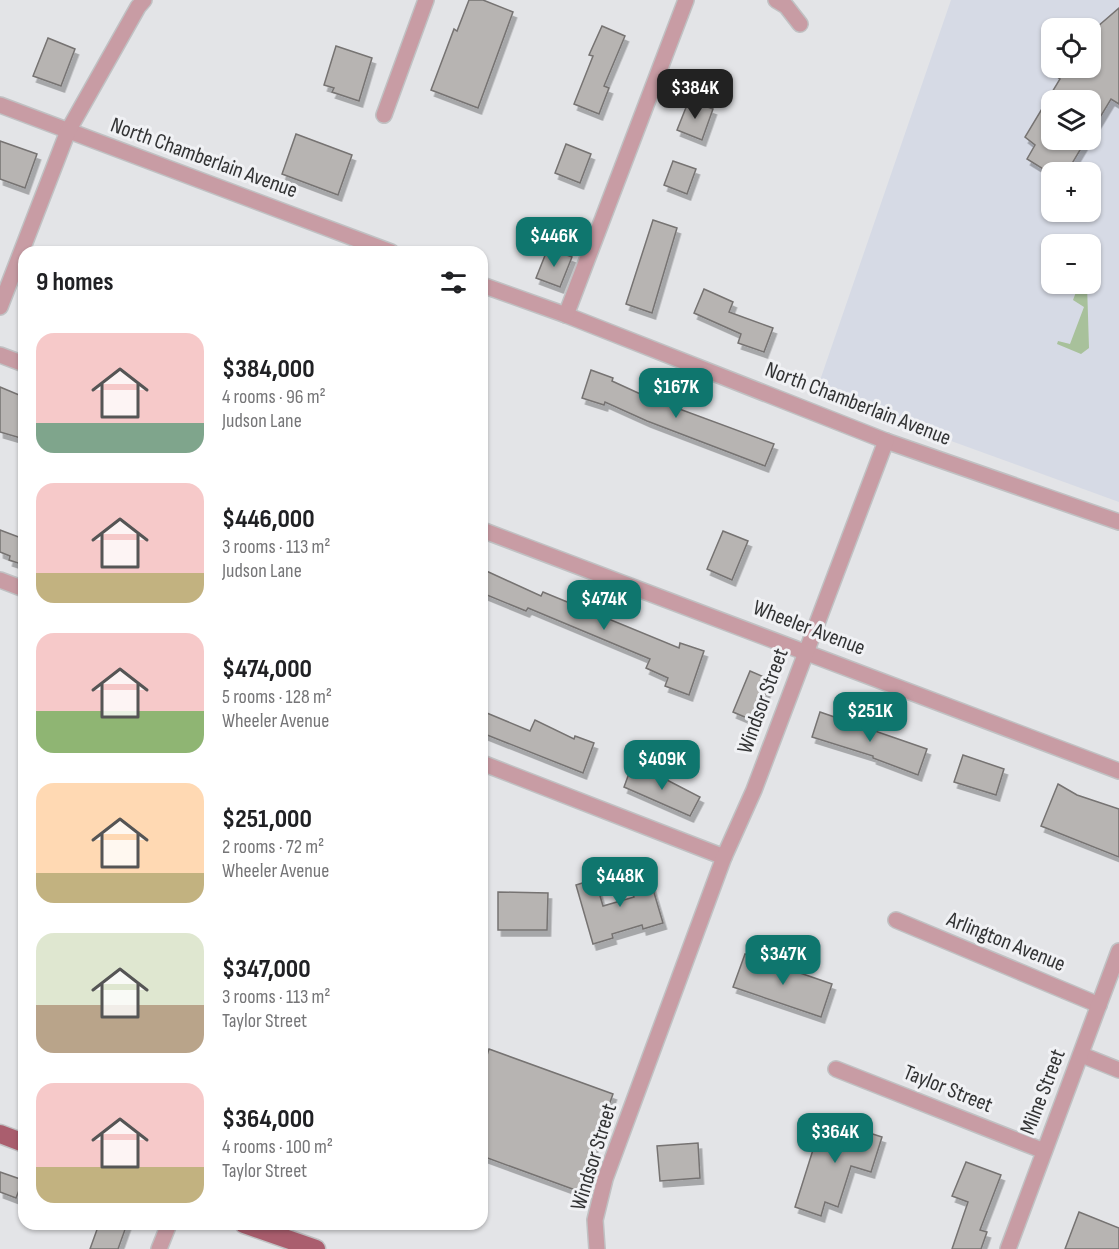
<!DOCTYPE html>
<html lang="en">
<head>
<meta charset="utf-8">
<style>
	:root { --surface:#fff; --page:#f2f2f2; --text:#202124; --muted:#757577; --accent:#0f766e }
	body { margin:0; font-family:"Sofia Sans Condensed",sans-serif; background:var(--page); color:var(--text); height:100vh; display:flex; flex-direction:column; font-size:22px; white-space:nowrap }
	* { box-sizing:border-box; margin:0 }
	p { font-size:20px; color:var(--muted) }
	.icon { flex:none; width:33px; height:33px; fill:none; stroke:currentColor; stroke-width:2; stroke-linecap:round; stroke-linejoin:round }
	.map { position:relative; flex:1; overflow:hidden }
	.drawer { position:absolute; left:18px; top:246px; width:470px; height:984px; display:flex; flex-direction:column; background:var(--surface); border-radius:18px; box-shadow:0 2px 4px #0004 }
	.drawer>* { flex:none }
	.tools { position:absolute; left:1041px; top:18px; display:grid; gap:12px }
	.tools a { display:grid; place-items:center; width:60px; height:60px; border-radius:12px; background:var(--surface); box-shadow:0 2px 4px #0004; font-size:30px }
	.price { position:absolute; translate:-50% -51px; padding:0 14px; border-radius:12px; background:var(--accent); color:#fff; font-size:20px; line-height:39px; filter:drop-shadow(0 2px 3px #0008) }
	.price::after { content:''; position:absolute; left:50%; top:36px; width:18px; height:14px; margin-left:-9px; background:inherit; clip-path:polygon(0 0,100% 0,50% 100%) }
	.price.current { background:#222; color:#fff }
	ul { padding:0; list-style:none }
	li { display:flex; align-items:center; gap:18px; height:150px; padding:0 18px }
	li span { display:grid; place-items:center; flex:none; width:168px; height:120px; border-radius:18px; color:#555 }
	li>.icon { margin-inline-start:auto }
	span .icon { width:72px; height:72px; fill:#fffc; stroke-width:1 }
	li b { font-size:26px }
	h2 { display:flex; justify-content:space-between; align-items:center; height:72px; padding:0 18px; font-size:26px }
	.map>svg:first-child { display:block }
	.built { fill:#d6dae5; fill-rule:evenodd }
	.green { fill:#a8c19b }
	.building { fill:#b7b4b2; stroke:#767372; stroke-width:1.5; filter:url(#shadow) }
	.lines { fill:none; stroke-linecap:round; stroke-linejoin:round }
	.minor-casing { stroke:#c0c1c3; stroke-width:18 }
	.major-casing { stroke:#c0c1c3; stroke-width:21 }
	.minor { stroke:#c89ca4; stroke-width:15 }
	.major { stroke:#aa5e6e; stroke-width:18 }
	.labels { text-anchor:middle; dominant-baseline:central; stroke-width:6; stroke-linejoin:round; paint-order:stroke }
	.street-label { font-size:22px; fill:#323334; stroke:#f0f1f4 }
</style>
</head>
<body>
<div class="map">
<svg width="1119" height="1249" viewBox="0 0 1119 1249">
	<defs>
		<filter id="shadow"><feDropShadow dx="3.5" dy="6" stdDeviation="0" flood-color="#0004"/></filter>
	</defs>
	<rect width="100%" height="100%" fill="#e3e4e7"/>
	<path class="built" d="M951,0H1119V502L816,392ZM1052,28H1090V68H1052ZM1052,100H1090V140H1052ZM1052,172H1090V212H1052ZM1052,244H1090V284H1052Z"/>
	<path class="green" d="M1079,284H1087L1089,348L1081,354L1057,344L1058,341L1070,344L1084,307L1073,300Z"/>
	<g class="building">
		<path d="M469,0H483L513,12L478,108L431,90L454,29L457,31Z"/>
		<path d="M1119,8V104L1111,99L1090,134V100H1052V140H1086L1067,172L1053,164L1048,172L1027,159L1035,145L1025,137L1060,79L1056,76L1061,68H1090V33Z"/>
		<path d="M602,26L625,36L604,86L609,88L599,114L574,104L593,56L589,55Z"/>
		<path d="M48,38L75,49L61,86L33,76Z"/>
		<path d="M336,46L372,58L359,101L332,92L334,88L324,85Z"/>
		<path d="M689,100L713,109L702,140L677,130Z"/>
		<path d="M296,134L352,155L338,195L282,174Z"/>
		<path d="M0,141L37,154L25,188L0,179Z"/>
		<path d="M566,144L591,154L580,183L555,173Z"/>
		<path d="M673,161L696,169L687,194L664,185Z"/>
		<path d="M653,220L677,228L652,313L626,304Z"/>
		<path d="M548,248L572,257L560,287L536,278Z"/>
		<path d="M704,289L733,302L729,312L773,328L764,352L738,343L741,334L694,313Z"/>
		<path d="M591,370L613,378L612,381L647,397L774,444L765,466L647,421L605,402L604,405L582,398Z"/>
		<path d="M0,387L24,397V439L0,432Z"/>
		<path d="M0,530L24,539V565L9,560L10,556L0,552Z"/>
		<path d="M723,531L748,541L732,580L707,569Z"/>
		<path d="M482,569L541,596L543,592L679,648L680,643L704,651L689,695L665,686L668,678L646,668L650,659L528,608L526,611L482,593Z"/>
		<path d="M750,671L771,680L754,721L733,712Z"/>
		<path d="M482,711L530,731L535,720L574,739L575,736L594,743L583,773L482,733Z"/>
		<path d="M820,712L927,749L918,775L873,758V756L812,737Z"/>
		<path d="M963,755L1004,769L996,795L954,782Z"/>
		<path d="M631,768L667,780L700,797L690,816L624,787Z"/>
		<path d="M1058,784L1077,795L1119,809V857L1041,826Z"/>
		<path d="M647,869L663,923L643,929L642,925L612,934L613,938L593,944L576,885L595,879L603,906L634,897L627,875Z"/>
		<path d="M498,892L548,893L547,930H498Z"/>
		<path d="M745,954L832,984L821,1017L733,987Z"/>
		<path d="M489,1049L613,1094L578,1191L482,1156V1071Z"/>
		<path d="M823,1118L882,1137L871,1172L851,1166L838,1207L825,1202L821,1216L795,1207Z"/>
		<path d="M698,1143L700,1178L660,1181L657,1146Z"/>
		<path d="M966,1162L1001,1175L980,1230L987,1232L981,1249H952L968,1202L952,1196Z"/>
		<path d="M0,1172L23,1180L16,1198L0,1192Z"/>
		<path d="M1079,1212L1119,1228V1249H1065Z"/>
		<path d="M99,1224H127L118,1249H90Z"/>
	</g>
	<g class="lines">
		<defs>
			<g id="minor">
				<path d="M776,0L786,6L800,24"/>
				<path d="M0,105L391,252"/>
				<path d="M384,115L426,0"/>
				<path d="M482,285L566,315L886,441L1119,522"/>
				<path d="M0,307L68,131L138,7L144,0"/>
				<path d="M566,315L686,0"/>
				<path d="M0,355L24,364"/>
				<path d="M482,530L1119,771"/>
				<path d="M0,580L24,589"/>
				<path d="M482,763L724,857"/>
				<path d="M896,920L1099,1005"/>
				<path d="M1082,1055L1119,1070"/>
				<path d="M836,1069L1044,1151"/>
				<path d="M159,1249L169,1224"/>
				<path d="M597,1249L595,1220L605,1179L724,857L754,790L886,441"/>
				<path d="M1008,1249L1119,951"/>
			</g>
			<g id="major">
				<path d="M0,1134L24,1143"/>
				<path d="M244,1224L316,1249"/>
			</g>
		</defs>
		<use href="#minor" class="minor-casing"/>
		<use href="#major" class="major-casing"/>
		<use href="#minor" class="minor"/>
		<use href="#major" class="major"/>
	</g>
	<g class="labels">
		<g class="street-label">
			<text transform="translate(204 158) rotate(20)">North Chamberlain Avenue</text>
			<text transform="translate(858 404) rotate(21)">North Chamberlain Avenue</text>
			<text transform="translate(809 628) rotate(21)">Wheeler Avenue</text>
			<text transform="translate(763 701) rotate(-70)">Windsor Street</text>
			<text transform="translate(1006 942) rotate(22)">Arlington Avenue</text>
			<text transform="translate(948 1089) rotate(22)">Taylor Street</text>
			<text transform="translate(1043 1092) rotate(-69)">Milne Street</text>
			<text transform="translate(594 1157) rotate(-73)">Windsor Street</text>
		</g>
	</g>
</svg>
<div class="tools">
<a><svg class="icon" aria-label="locate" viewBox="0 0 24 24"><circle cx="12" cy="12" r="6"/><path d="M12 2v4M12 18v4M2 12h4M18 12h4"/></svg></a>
<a><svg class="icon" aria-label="layers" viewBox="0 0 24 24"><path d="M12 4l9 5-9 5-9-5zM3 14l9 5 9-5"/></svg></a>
<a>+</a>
<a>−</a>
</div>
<b class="price current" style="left:695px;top:120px">$384K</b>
<b class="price" style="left:554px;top:268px">$446K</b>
<b class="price" style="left:676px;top:419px">$167K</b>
<b class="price" style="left:604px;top:631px">$474K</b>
<b class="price" style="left:870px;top:743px">$251K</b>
<b class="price" style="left:662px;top:791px">$409K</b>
<b class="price" style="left:620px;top:908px">$448K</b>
<b class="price" style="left:783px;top:986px">$347K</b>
<b class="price" style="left:835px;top:1164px">$364K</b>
<section class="drawer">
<h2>9 homes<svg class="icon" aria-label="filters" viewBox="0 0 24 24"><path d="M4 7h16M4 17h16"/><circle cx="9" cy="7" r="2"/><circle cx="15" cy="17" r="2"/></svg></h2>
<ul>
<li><span style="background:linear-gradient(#f6c9c9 75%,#7fa58c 0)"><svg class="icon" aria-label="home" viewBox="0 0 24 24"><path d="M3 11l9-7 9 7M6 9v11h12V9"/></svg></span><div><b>$384,000</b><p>4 rooms · 96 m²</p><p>Judson Lane</p></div></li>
<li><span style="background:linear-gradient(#f6c9c9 75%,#c2b280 0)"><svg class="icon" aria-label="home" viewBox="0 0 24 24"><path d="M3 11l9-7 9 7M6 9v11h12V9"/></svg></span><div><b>$446,000</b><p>3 rooms · 113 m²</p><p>Judson Lane</p></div></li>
<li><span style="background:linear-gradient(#f6c9c9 65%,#8fb573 0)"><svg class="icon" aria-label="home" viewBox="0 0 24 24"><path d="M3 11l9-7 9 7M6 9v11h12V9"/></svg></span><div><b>$474,000</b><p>5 rooms · 128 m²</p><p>Wheeler Avenue</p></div></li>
<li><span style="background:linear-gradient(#ffd9b3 75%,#c2b280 0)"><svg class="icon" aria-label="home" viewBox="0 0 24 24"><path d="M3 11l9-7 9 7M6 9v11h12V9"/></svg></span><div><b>$251,000</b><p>2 rooms · 72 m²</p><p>Wheeler Avenue</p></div></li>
<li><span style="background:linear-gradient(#dfe7d0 60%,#b9a48a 0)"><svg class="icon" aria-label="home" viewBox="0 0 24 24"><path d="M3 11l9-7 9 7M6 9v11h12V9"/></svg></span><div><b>$347,000</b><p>3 rooms · 113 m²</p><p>Taylor Street</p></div></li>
<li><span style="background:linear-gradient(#f6c9c9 70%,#c2b280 0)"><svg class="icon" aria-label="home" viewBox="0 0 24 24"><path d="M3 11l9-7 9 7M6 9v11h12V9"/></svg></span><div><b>$364,000</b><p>4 rooms · 100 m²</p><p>Taylor Street</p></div></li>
</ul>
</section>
</div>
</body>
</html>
